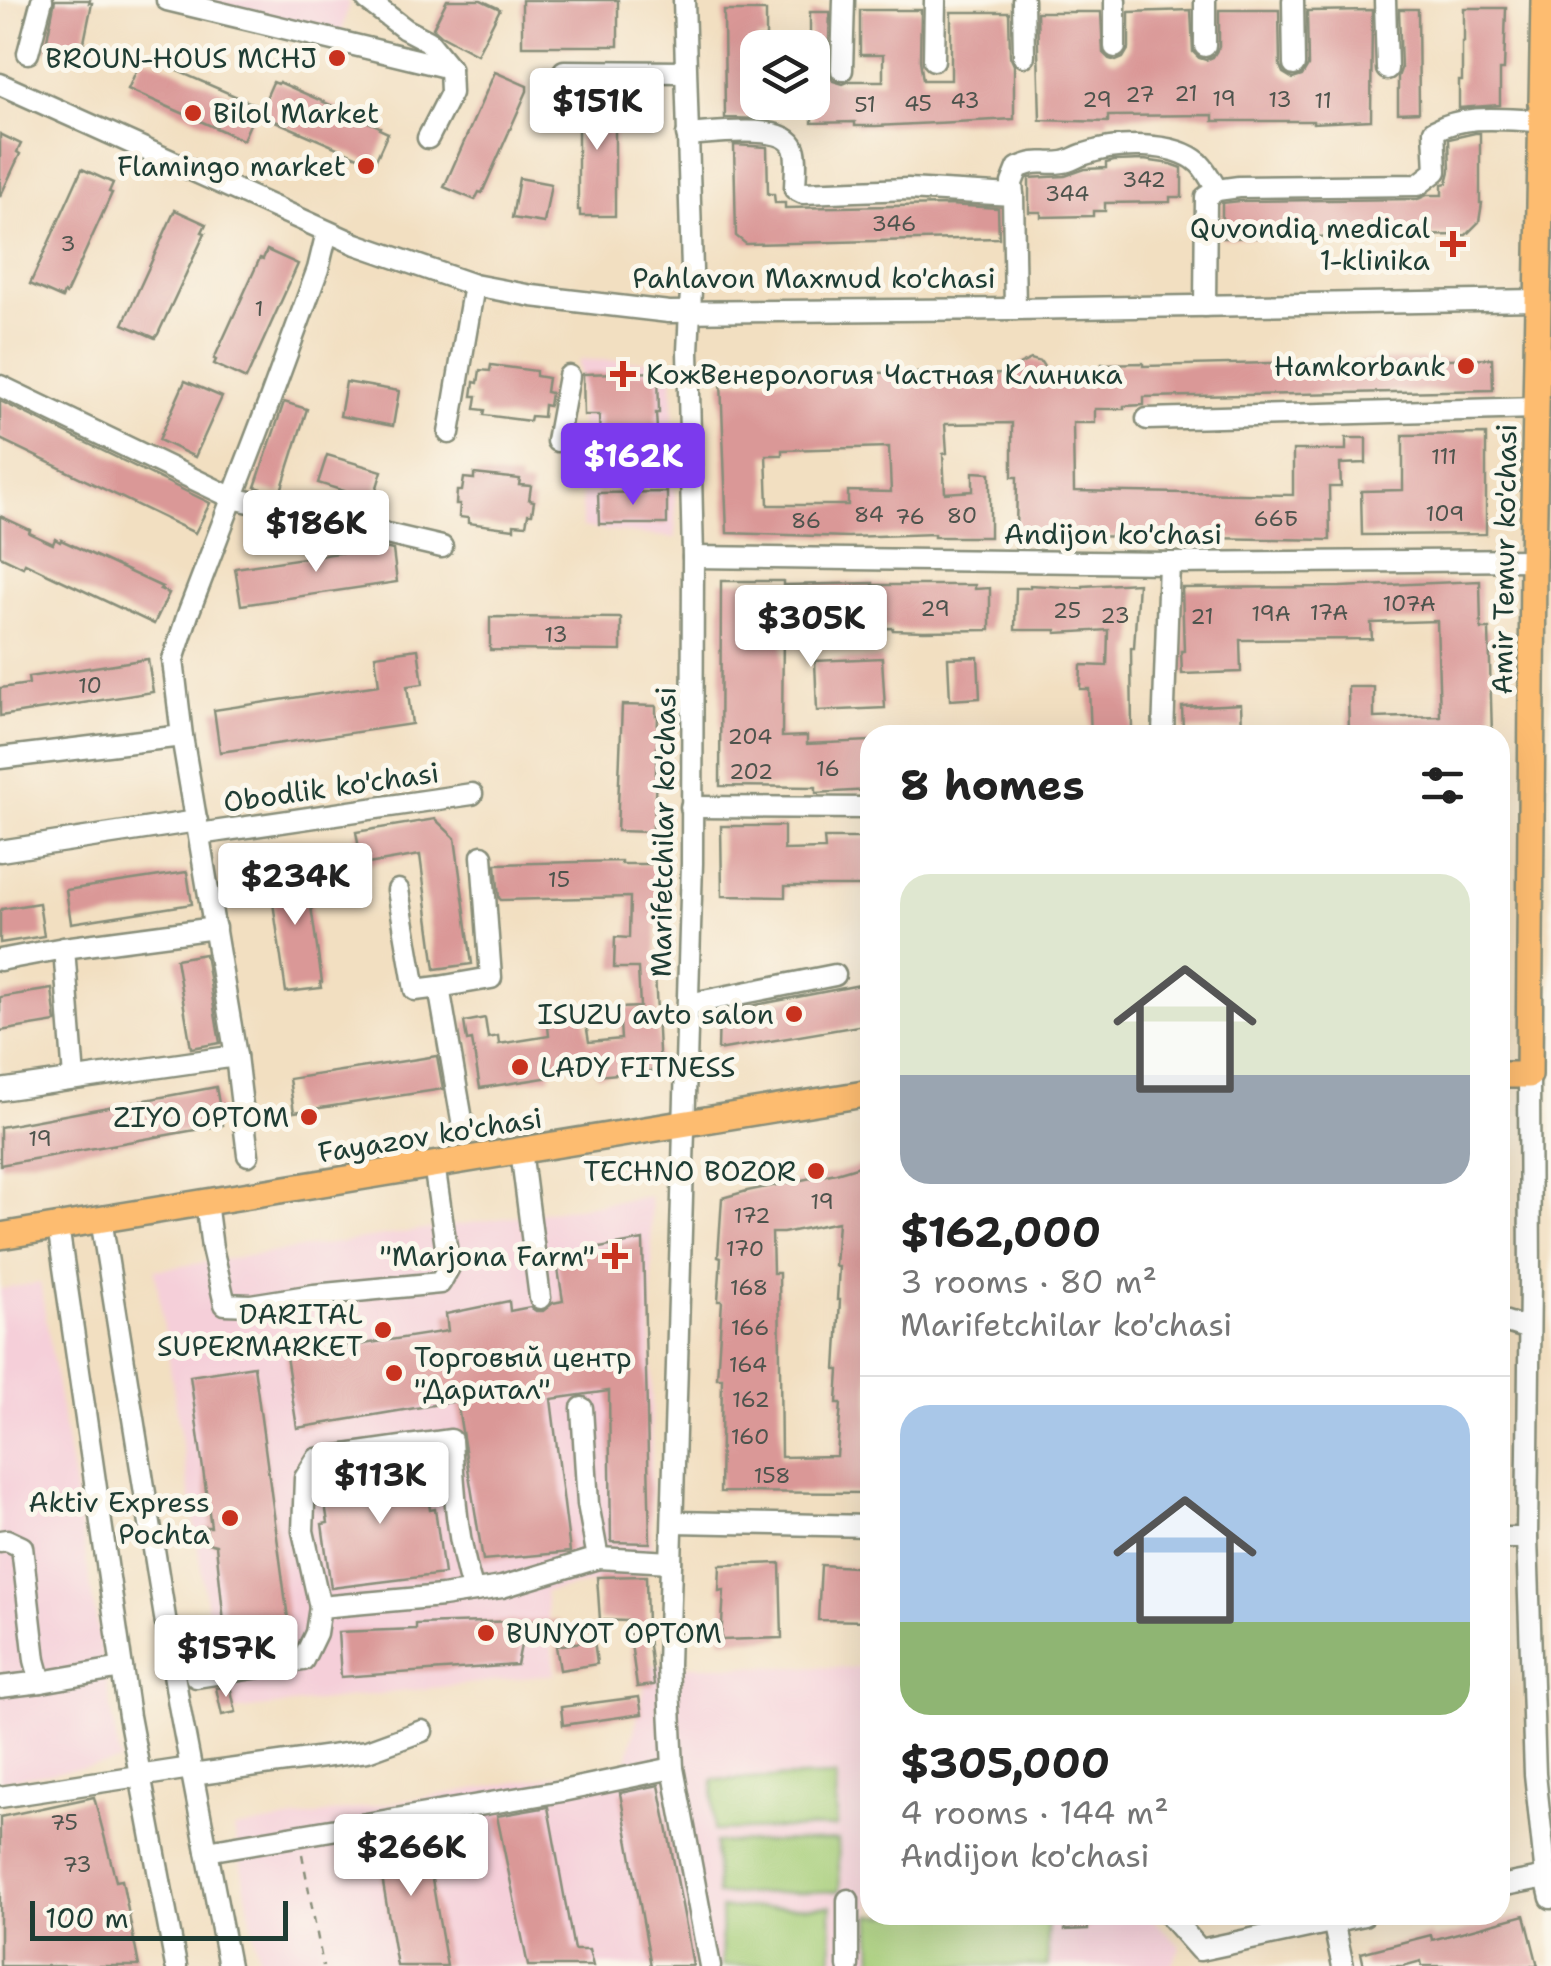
<!DOCTYPE html>
<html lang="en">
<head>
<meta charset="utf-8">
<style>
	:root { --surface:#fff; --page:#f6f6f6; --text:#222; --muted:#767676; --line:#e0e0e0; --accent:#7c3aed }
	body { margin:0; font-family:"Shantell Sans",sans-serif; background:var(--page); color:var(--text); height:100vh; display:flex; flex-direction:column; font-size:38px; white-space:nowrap }
	* { box-sizing:border-box; margin:0 }
	p { font-size:32px; color:var(--muted) }
	.icon { flex:none; width:55px; height:55px; fill:none; stroke:currentColor; stroke-width:2; stroke-linecap:round; stroke-linejoin:round }
	.map { position:relative; flex:1; overflow:hidden }
	.drawer { position:absolute; left:860px; top:725px; width:650px; height:1200px; display:flex; flex-direction:column; background:var(--surface); border-radius:30px; box-shadow:0 10px 40px #0002 }
	.drawer>* { flex:none }
	.buttons { position:absolute; left:740px; top:30px; display:grid; gap:20px }
	.buttons a { display:grid; place-items:center; width:90px; height:90px; border-radius:20px; background:var(--surface); box-shadow:0 10px 40px #0002; font-size:50px }
	.scale { position:absolute; left:30px; bottom:25px; width:258px; box-sizing:border-box; padding-left:10px; border:5px solid #1f3d34; border-top:0; font-size:28px; line-height:35px; white-space:nowrap; color:#1f3d34; -webkit-text-stroke:8px #fbf7ec; paint-order:stroke }
	.price { position:absolute; translate:-50% -85px; padding:0 22px; border-radius:10px; background:#fff; color:#222; font-size:32px; line-height:65px; filter:drop-shadow(0 2px 5px #0008) }
	.price::after { content:''; position:absolute; left:50%; top:60px; width:30px; height:22px; margin-left:-15px; background:inherit; clip-path:polygon(0 0,100% 0,50% 100%) }
	.price.current { background:var(--accent); color:#fff }
	ul { padding:0; list-style:none }
	li { display:grid; align-content:center; gap:20px; height:530px; padding:0 40px }
	li+li { border-top:2px solid var(--line) }
	li span { display:grid; place-items:center; height:310px; border-radius:30px; color:#555 }
	li>.icon { margin-inline-start:auto }
	span .icon { width:180px; height:180px; fill:#fffc; stroke-width:1 }
	li b { font-size:42px }
	h2 { display:flex; justify-content:space-between; align-items:center; height:120px; padding:0 40px; font-size:42px }
	.map>svg:first-child { display:block }
	.built { fill:#f5cfd9 }
	.green { fill:#a6cd78; stroke:#628556; stroke-width:2.5 }
	.building { fill:#da9897; fill-rule:evenodd }
	.lines { fill:none; stroke-linecap:round; stroke-linejoin:round }
	.minor-casing { stroke:#888e7a; stroke-width:25 }
	.major-casing { stroke:#888e7a; stroke-width:30 }
	.path { stroke:#888e7a; stroke-width:2.5; stroke-dasharray:8 8; stroke-linecap:butt }
	.minor { stroke:#fff; stroke-width:20 }
	.major { stroke:#fdbc6f; stroke-width:25 }
	.poi-dot { fill:#c8321e; stroke:#fbf7ec; stroke-width:4 }
	.labels { text-anchor:middle; dominant-baseline:central; stroke-width:10; stroke-linejoin:round; paint-order:stroke }
	.number-label { font-size:22px; fill:#4e544d }
	.poi-label { font-size:28px; fill:#1f3d34; stroke:#fbf7ec; text-anchor:end }
	.street-label { font-size:28px; fill:#1f3d34; stroke:#fbf7ec }
</style>
</head>
<body>
<div class="map">
<svg width="1551" height="1966" viewBox="0 0 1551 1966">
	<rect width="100%" height="100%" fill="#fbf7ec"/>
	<filter id="ink" filterUnits="userSpaceOnUse"><feTurbulence type="fractalNoise" baseFrequency=".01" numOctaves="2"/><feDisplacementMap in="SourceGraphic" scale="20" xChannelSelector="R" yChannelSelector="G"/><feConvolveMatrix kernelMatrix="1 2 1 2 8 2 1 2 1" color-interpolation-filters="sRGB"/></filter>
	<filter id="wash" filterUnits="userSpaceOnUse"><feTurbulence type="fractalNoise" baseFrequency=".0048" numOctaves="4" result="noise"/><feDisplacementMap in="SourceGraphic" scale="40" xChannelSelector="R" yChannelSelector="G"/><feGaussianBlur stdDeviation="2.25" result="paint"/><feColorMatrix in="noise" values="0 0 0 0 0 0 0 0 0 0 0 0 0 0 0 0 0 1.4 0 .05"/><feComposite in="paint" operator="in"/></filter>
	<g filter="url(#wash)">
		<rect width="100%" height="100%" fill="#f2dfc1"/>
		<g class="built">
			<path d="M182,0H343L349,2L341,35Z"/>
			<path d="M579,360L672,361L676,538L582,528Z"/>
			<path d="M650,1196L652,1251L651,1572L545,1592L555,1674L223,1712L155,1270Z"/>
			<path d="M40,1283L120,1762L0,1781V1289Z"/>
			<path d="M650,1665L870,1668V1915H1148L1181,1947L1170,1966H260L234,1829L626,1764Z"/>
		</g>
		<g class="green">
			<path d="M836,1776L837,1827L714,1831L713,1780Z"/>
			<path d="M838,1840L840,1891L717,1895L715,1843Z"/>
			<path d="M831,1906L832,1964L722,1966L721,1909Z"/>
			<path d="M871,1915H1047L1048,1966H873Z"/>
		</g>
		<g id="blocks">
			<g class="building">
				<path d="M55,0H90L89,3H92L83,47L80,46L78,56L45,49Z"/>
				<path d="M447,0H481L500,9L477,54L441,35L433,28Z"/>
				<rect x="522" y="0" width="96" height="46"/>
				<path d="M1464,8H1506L1504,70H1500V105L1459,108V81H1462V42H1464Z"/>
				<path d="M1399,9H1418L1419,112L1398,113V77L1401,69Z"/>
				<path d="M860,10H921L920,60L923,80H951V12H1009L1010,56L1014,65V119L876,126H855V122L812,123V48H810V12H830L828,70L833,81L843,84L850,81H883V55H860Z"/>
				<path d="M1191,10L1193,52L1199,58L1206,60L1213,57L1219,47V10H1279L1280,66L1283,73L1293,79L1302,76L1308,66L1307,11L1372,10L1371,120L1313,123V121H1213V115L1108,116V122L1040,120L1037,12H1101L1103,53L1109,59L1116,61L1123,58L1129,48V12Z"/>
				<path d="M724,11H766V38H758V102H767V119L725,118Z"/>
				<path d="M142,58L147,60L148,58L258,106L243,140L128,89Z"/>
				<path d="M495,72L527,86V91L482,193L479,192L475,200L444,187Z"/>
				<path d="M273,82L278,84L279,82L380,127L379,129L388,133L374,164L259,114Z"/>
				<path d="M581,90H615V216H580V210H578V100H581Z"/>
				<path d="M1475,133H1480V203H1482L1479,222L1466,235L1222,238V203L1240,201L1418,199L1427,195H1442V184L1447,183L1450,171L1449,139Z"/>
				<path d="M0,134L21,144L17,152L20,154L0,197Z"/>
				<path d="M734,145L767,147L768,194H774L775,203H785V208L949,205L998,208L999,238L746,244L736,236Z"/>
				<path d="M1144,160L1171,164L1182,168V197H1170V202L1105,203V211H1093V216L1041,217V212H1029V178L1065,176L1085,169L1106,168V163L1114,161Z"/>
				<path d="M82,169L113,183L109,192L112,193L66,294L64,293L62,298L30,284Z"/>
				<path d="M519,178L551,184L544,223L512,218Z"/>
				<path d="M175,210L206,224L202,232L205,233L158,334L155,338L123,324Z"/>
				<path d="M267,250L298,264L246,379L214,364L216,360L214,359L260,258L263,259Z"/>
				<path d="M1492,358L1493,390L1144,397V405L1124,406V409H1095V423H1073L1074,491L1293,495V450H1346V438H1366V463L1340,464L1341,487H1329L1330,540L1016,535L1017,477H1012V423L945,424L947,453L943,454L945,493L973,491V472L990,473V537H934V534L848,537L727,533L721,381L788,379V375L868,370V373L943,372V375L1018,374L1019,365L1031,359L1041,362L1048,373L1102,372V364L1143,363V366ZM889,447L891,492L848,491V505H768L766,455H782V450Z"/>
				<path d="M491,365L536,371V376L548,378L546,392L551,393L549,406L544,405L543,417L531,416L530,421L484,415L485,410L475,409L477,396H472L474,382L478,383L480,370L490,371Z"/>
				<path d="M658,372L659,413H656L659,463L601,466L599,415H584L583,374Z"/>
				<path d="M185,381L222,397L195,457L159,440Z"/>
				<path d="M346,382L399,391L393,426L340,416Z"/>
				<path d="M0,401L210,503L195,533L0,439Z"/>
				<path d="M284,402L307,409L280,494L255,487Z"/>
				<path d="M1486,434V534L1362,535L1361,491L1403,490V435Z"/>
				<path d="M327,455L382,471L373,500L318,483Z"/>
				<path d="M474,474L520,479L519,485L531,486L529,500L534,501L532,514H528L526,525L514,524V529L468,523V518L459,517L460,504H456L457,491H462L464,478L474,479Z"/>
				<path d="M667,492V524H599L598,493Z"/>
				<path d="M0,516L30,530L29,533L53,544L55,539L60,542L61,540L162,587L160,589L169,593L154,624L25,563L23,567L0,556Z"/>
				<path d="M380,547L393,550L397,582L241,605L235,568Z"/>
				<path d="M721,581H783V585L873,583V585H975V589L990,588V630L924,631L893,630V628L783,630L782,737L807,736V744L870,741V790L816,793V787L720,786Z"/>
				<path d="M1480,581L1481,629H1489L1492,735H1349L1348,687H1374V718L1440,716L1437,621L1371,623L1372,639L1240,640L1241,672L1182,674L1181,651H1184L1182,588L1340,587Z"/>
				<path d="M1138,583L1134,648H1131L1132,735H1091L1089,689H1080L1081,665L1107,666L1108,630L1056,633V630H1015L1016,588H1030V585L1083,588V586Z"/>
				<path d="M490,617L621,618V651L490,650Z"/>
				<path d="M418,649L423,684L407,686L412,724L220,752L214,710L379,685L375,655Z"/>
				<path d="M978,657L980,698L950,700L948,658Z"/>
				<path d="M882,658L885,708L817,711L815,661Z"/>
				<path d="M148,659L153,692L0,716V688L29,684L28,677Z"/>
				<path d="M1241,704L1242,728L1183,730L1182,707Z"/>
				<path d="M622,705L656,706V716H658L654,826H652V832L617,831Z"/>
				<path d="M435,819L455,838L472,964L435,969L420,855L362,865L356,832Z"/>
				<path d="M721,826H784V850L825,849L824,838H870V886H785V897L722,896Z"/>
				<path d="M621,861V864H658L655,974L660,1070L597,1076L596,1064L550,1070L551,1077L480,1088L472,1040L467,1041L464,1022L485,1018L488,1038L498,1036L499,1044L549,1036L547,1017L584,1012L589,1042L621,1039L619,1008L640,1007L638,968H614L615,937L629,938L630,897L501,900L499,898L496,864Z"/>
				<path d="M302,863L303,872H306L322,982H320L321,988L286,992L268,868Z"/>
				<path d="M187,872L192,904L71,923L66,890Z"/>
				<path d="M39,903L44,936L0,943V912L2,909Z"/>
				<path d="M205,954L220,1043L191,1048L176,959Z"/>
				<path d="M870,983V1024L718,1050L719,1012Z"/>
				<path d="M52,989L56,1022L0,1031V997Z"/>
				<path d="M437,1056L443,1089L294,1112L289,1079Z"/>
				<path d="M216,1087L223,1125L0,1165V1127Z"/>
				<path d="M870,1163L869,1493L720,1492L722,1378H717L722,1301H718L721,1258L718,1257L722,1198L747,1191L836,1173ZM838,1222L835,1266H839L837,1300H840L836,1370H839L837,1403H841L837,1456L781,1457L779,1273H773L772,1233H783Z"/>
				<path d="M643,1240L650,1543L611,1542L609,1391L551,1399L570,1552L483,1560L457,1401L297,1428L286,1356L448,1331L446,1314L509,1301L510,1311L530,1307L536,1311H543L553,1303L563,1301L556,1256Z"/>
				<path d="M254,1366L289,1626L225,1633L216,1545L208,1543L206,1527H211L190,1376Z"/>
				<path d="M423,1463L430,1510L435,1509L444,1574L331,1588L322,1524L328,1523L321,1478Z"/>
				<path d="M780,1563L782,1638L721,1640L724,1590L719,1591L720,1565Z"/>
				<path d="M821,1565L870,1568V1621L818,1620Z"/>
				<path d="M646,1576L647,1630L654,1685L637,1687L628,1621L600,1620L597,1577Z"/>
				<path d="M559,1620L560,1628L523,1635L517,1665L341,1677L338,1632L416,1629V1624Z"/>
				<path d="M594,1640L597,1664L560,1670L556,1646Z"/>
				<path d="M230,1686L236,1712L222,1715L216,1688Z"/>
				<path d="M639,1697L642,1714L563,1725L561,1707Z"/>
				<path d="M659,1785L687,1931L693,1966H651L620,1793Z"/>
				<path d="M94,1797L116,1881L122,1880L139,1966H0V1817Z"/>
				<path d="M548,1807L574,1950H589L593,1966H528L497,1816Z"/>
				<path d="M423,1828L447,1966H397L375,1836Z"/>
				<path d="M1065,1915H1087L1088,1929L1065,1930Z"/>
				<path d="M1525,1915L1538,1966H1422L1421,1961L1403,1966H1364L1361,1953L1431,1935L1432,1940Z"/>
			</g>
		</g>
	</g>
	<g filter="url(#ink)">
		<use href="#blocks" fill-opacity="0" stroke="#888e7a" stroke-width="2.5"/>
		<g class="lines">
			<defs>
				<g id="minor">
					<path d="M167,0L450,68"/>
					<path d="M367,0L405,29L428,41L450,68L451,93L428,138"/>
					<path d="M684,0L692,270L688,351L693,557L692,863L668,1665L673,1768L710,1966"/>
					<path d="M1023,0L1024,56"/>
					<path d="M1205,0V46"/>
					<path d="M1293,0L1294,65"/>
					<path d="M1385,0L1387,69"/>
					<path d="M1115,47V0"/>
					<path d="M28,53L42,0"/>
					<path d="M934,60L935,0"/>
					<path d="M842,70L844,0"/>
					<path d="M564,71L685,72"/>
					<path d="M0,84L356,244L474,285L532,296L669,312L1015,309L1537,300"/>
					<path d="M687,135C710,134 785,122 794,148C798,159 795,177 795,189L803,193L908,189L1013,195L1015,309"/>
					<path d="M1013,195L1012,183L1018,168C1041,158 1042,165 1063,162C1071,161 1077,156 1085,154C1116,143 1174,141 1199,163C1206,170 1212,181 1217,190"/>
					<path d="M1205,306L1206,197L1217,190L1239,187L1418,185L1436,171L1434,131C1467,113 1506,120 1542,121"/>
					<path d="M0,386L233,498L442,547"/>
					<path d="M1147,419L1536,408"/>
					<path d="M449,433L474,285"/>
					<path d="M557,441L569,376"/>
					<path d="M693,557L1169,563L1533,560"/>
					<path d="M1163,735L1169,563"/>
					<path d="M0,758L182,736"/>
					<path d="M691,807L870,808"/>
					<path d="M199,834L472,794"/>
					<path d="M0,851L197,821"/>
					<path d="M398,890L415,990L439,987"/>
					<path d="M0,960L64,948"/>
					<path d="M688,1004L835,975"/>
					<path d="M1529,1075L1530,1280L1527,1538L1535,1774L1546,1877L1551,1898"/>
					<path d="M74,1079L64,948L215,928"/>
					<path d="M0,1090L236,1056"/>
					<path d="M462,1120L439,987L491,978L482,856"/>
					<path d="M521,1150L540,1298"/>
					<path d="M248,1155L236,1056L182,736L173,660L188,614L268,405L318,269L327,232"/>
					<path d="M206,1202L212,1248L225,1304L251,1305L314,1295L440,1283L449,1267L434,1164"/>
					<path d="M101,1219L179,1705L229,1966"/>
					<path d="M58,1226L129,1716L176,1966"/>
					<path d="M1500,1320L1529,1329"/>
					<path d="M673,1522L870,1526"/>
					<path d="M1500,1538H1527"/>
					<path d="M0,1541L7,1540L22,1547L35,1660L41,1682L122,1668"/>
					<path d="M598,1558L671,1562"/>
					<path d="M320,1607L303,1531L305,1478L317,1459L451,1440C454,1490 457,1543 473,1591"/>
					<path d="M196,1677L303,1660L316,1633L320,1607L442,1596L502,1587L598,1558L588,1504L582,1408"/>
					<path d="M0,1687L41,1682"/>
					<path d="M192,1775L367,1751L422,1731"/>
					<path d="M0,1797L191,1768"/>
					<path d="M207,1851L562,1791L673,1768"/>
					<path d="M1500,1886L1546,1877"/>
					<path d="M848,1900V1966"/>
					<path d="M1169,1915L1200,1950L1364,1915"/>
					<path d="M1333,1921L1343,1966"/>
				</g>
				<g id="major">
					<path d="M1500,1075H1529L1533,560L1544,0"/>
					<path d="M0,1236L870,1093"/>
				</g>
			</defs>
			<use href="#minor" class="minor-casing"/>
			<use href="#major" class="major-casing"/>
			<path class="path" d="M302,1854L323,1966"/>
			<use href="#minor" class="minor"/>
			<use href="#major" class="major"/>
		</g>
	</g>
	<g class="poi-dot">
		<circle cx="337" cy="58" r="10"/>
		<circle cx="193" cy="113" r="10"/>
		<circle cx="366" cy="166" r="10"/>
		<path d="M1448 229h10v10h10v10h-10v10h-10v-10h-10v-10h10z"/>
		<circle cx="1466" cy="366" r="10"/>
		<path d="M618 359h10v10h10v10h-10v10h-10v-10h-10v-10h10z"/>
		<circle cx="794" cy="1014" r="10"/>
		<circle cx="520" cy="1067" r="10"/>
		<circle cx="309" cy="1117" r="10"/>
		<circle cx="816" cy="1171" r="10"/>
		<path d="M610 1241h10v10h10v10h-10v10h-10v-10h-10v-10h10z"/>
		<circle cx="383" cy="1330" r="10"/>
		<circle cx="394" cy="1373" r="10"/>
		<circle cx="230" cy="1518" r="10"/>
		<circle cx="486" cy="1633" r="10"/>
	</g>
	<g class="labels">
		<g class="number-label">
			<text x="1186" y="93">21</text>
			<text x="1140" y="94">27</text>
			<text x="1224" y="98">19</text>
			<text x="1097" y="99">29</text>
			<text x="1280" y="99">13</text>
			<text x="965" y="100">43</text>
			<text x="1323" y="100">11</text>
			<text x="918" y="103">45</text>
			<text x="865" y="104">51</text>
			<text x="1144" y="179">342</text>
			<text x="1067" y="193">344</text>
			<text x="894" y="223">346</text>
			<text x="68" y="243">3</text>
			<text x="259" y="308">1</text>
			<text x="1444" y="456">111</text>
			<text x="1445" y="513">109</text>
			<text x="869" y="514">84</text>
			<text x="962" y="515">80</text>
			<text x="910" y="516">76</text>
			<text x="1276" y="518">66Б</text>
			<text x="806" y="520">86</text>
			<text x="1409" y="603">107A</text>
			<text x="935" y="608">29</text>
			<text x="1067" y="610">25</text>
			<text x="1329" y="612">17A</text>
			<text x="1271" y="613">19A</text>
			<text x="1115" y="615">23</text>
			<text x="1202" y="616">21</text>
			<text x="556" y="634">13</text>
			<text x="90" y="685">10</text>
			<text x="750" y="736">204</text>
			<text x="828" y="768">16</text>
			<text x="751" y="771">202</text>
			<text x="559" y="879">15</text>
			<text x="40" y="1138">19</text>
			<text x="822" y="1201">19</text>
			<text x="752" y="1215">172</text>
			<text x="745" y="1248">170</text>
			<text x="749" y="1287">168</text>
			<text x="750" y="1327">166</text>
			<text x="748" y="1364">164</text>
			<text x="751" y="1399">162</text>
			<text x="750" y="1436">160</text>
			<text x="772" y="1475">158</text>
			<text x="64" y="1822">75</text>
			<text x="77" y="1864">73</text>
		</g>
		<g class="poi-label">
			<text x="317" y="58">BROUN-HOUS MCHJ</text>
			<text x="213" y="113" text-anchor="start">Bilol Market</text>
			<text x="346" y="166">Flamingo market</text>
			<text x="1430" y="228">Quvondiq medical<tspan x="1430" dy="32">1-klinika</tspan></text>
			<text x="1446" y="366">Hamkorbank</text>
			<text x="646" y="374" text-anchor="start">КожВенерология Частная Клиника</text>
			<text x="774" y="1014">ISUZU avto salon</text>
			<text x="540" y="1067" text-anchor="start">LADY FITNESS</text>
			<text x="289" y="1117">ZIYO OPTOM</text>
			<text x="796" y="1171">TECHNO BOZOR</text>
			<text x="595" y="1256">"Marjona Farm"</text>
			<text x="363" y="1314">DARITAL<tspan x="363" dy="32">SUPERMARKET</tspan></text>
			<text x="414" y="1357" text-anchor="start">Торговый центр<tspan x="414" dy="32">"Даритал"</tspan></text>
			<text x="210" y="1502">Aktiv Express<tspan x="210" dy="32">Pochta</tspan></text>
			<text x="506" y="1633" text-anchor="start">BUNYOT OPTOM</text>
		</g>
		<g class="street-label">
			<text x="814" y="278">Pahlavon Maxmud ko'chasi</text>
			<text x="1113" y="534">Andijon ko'chasi</text>
			<text transform="translate(1504 559) rotate(-89)">Amir Temur ko'chasi</text>
			<text transform="translate(331 787) rotate(-8)">Obodlik ko'chasi</text>
			<text transform="translate(663 832) rotate(-89)">Marifetchilar ko'chasi</text>
			<text transform="translate(430 1135) rotate(-9)">Fayazov ko'chasi</text>
		</g>
	</g>
</svg>
<div class="buttons">
<a><svg class="icon" aria-label="layers" viewBox="0 0 24 24"><path d="M12 4l9 5-9 5-9-5zM3 14l9 5 9-5"/></svg></a>
</div>
<div class="scale">100 m</div>
<b class="price" style="left:597px;top:153px">$151K</b>
<b class="price current" style="left:633px;top:508px">$162K</b>
<b class="price" style="left:316px;top:575px">$186K</b>
<b class="price" style="left:811px;top:670px">$305K</b>
<b class="price" style="left:295px;top:928px">$234K</b>
<b class="price" style="left:380px;top:1527px">$113K</b>
<b class="price" style="left:226px;top:1700px">$157K</b>
<b class="price" style="left:411px;top:1899px">$266K</b>
<section class="drawer">
<h2>8 homes<svg class="icon" aria-label="filters" viewBox="0 0 24 24"><path d="M4 7h16M4 17h16"/><circle cx="9" cy="7" r="2"/><circle cx="15" cy="17" r="2"/></svg></h2>
<ul>
<li><span style="background:linear-gradient(#dfe7d0 65%,#9aa5b1 0)"><svg class="icon" aria-label="home" viewBox="0 0 24 24"><path d="M3 11l9-7 9 7M6 9v11h12V9"/></svg></span><div><b>$162,000</b><p>3 rooms · 80 m²</p><p>Marifetchilar ko'chasi</p></div></li>
<li><span style="background:linear-gradient(#a9c7e8 70%,#8fb573 0)"><svg class="icon" aria-label="home" viewBox="0 0 24 24"><path d="M3 11l9-7 9 7M6 9v11h12V9"/></svg></span><div><b>$305,000</b><p>4 rooms · 144 m²</p><p>Andijon ko'chasi</p></div></li>
</ul>
</section>
</div>
</body>
</html>
